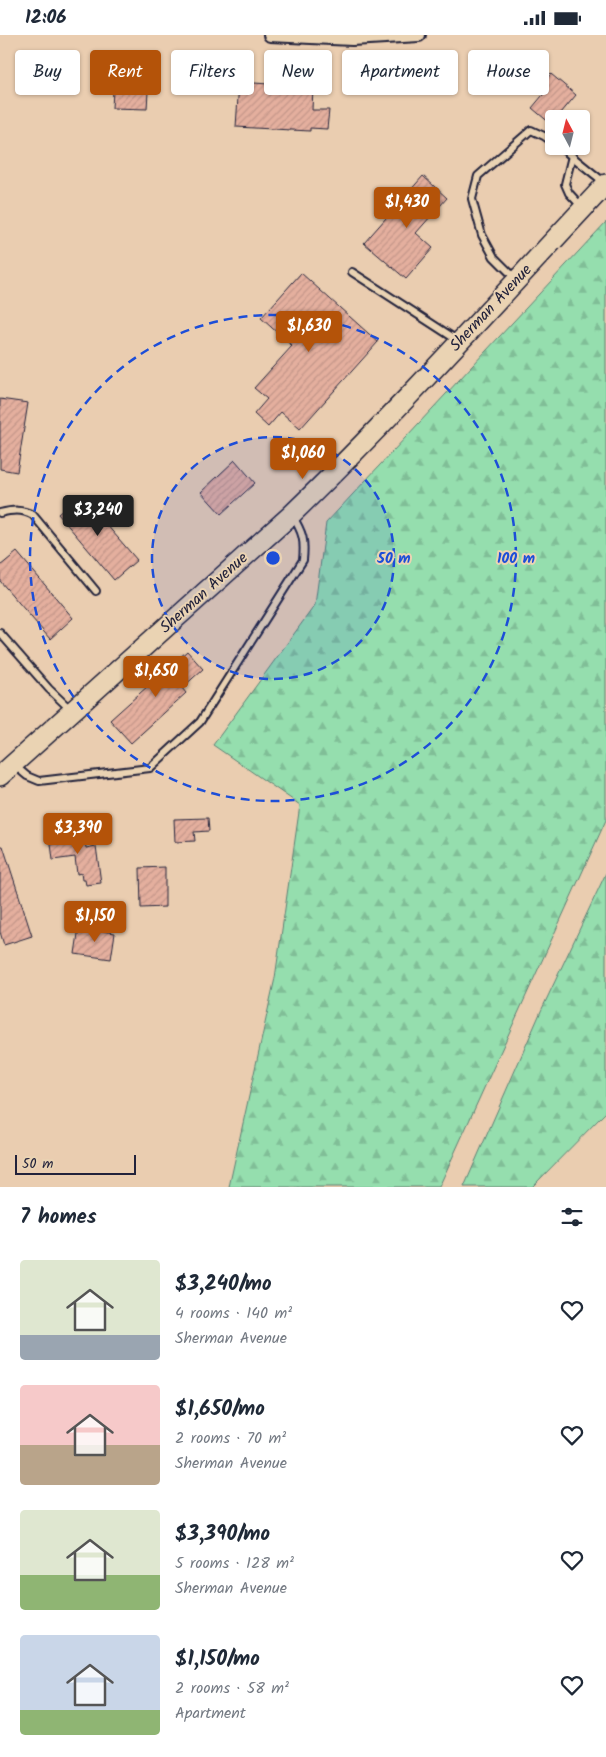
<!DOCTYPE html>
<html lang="en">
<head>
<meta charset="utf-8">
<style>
	:root { --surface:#fff; --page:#f6f6f7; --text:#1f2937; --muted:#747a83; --accent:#b45309 }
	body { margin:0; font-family:Kalam,sans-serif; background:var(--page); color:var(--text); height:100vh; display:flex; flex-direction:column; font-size:19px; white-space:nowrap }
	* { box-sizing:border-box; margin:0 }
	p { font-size:16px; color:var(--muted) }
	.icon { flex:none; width:28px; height:28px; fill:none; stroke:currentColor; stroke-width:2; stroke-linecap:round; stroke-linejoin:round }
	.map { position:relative; height:1152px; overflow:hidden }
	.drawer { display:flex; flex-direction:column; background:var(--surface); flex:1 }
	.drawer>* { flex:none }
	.guide { position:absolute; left:15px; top:15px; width:576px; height:45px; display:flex; gap:10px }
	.needle { width:32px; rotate:353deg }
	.controls { position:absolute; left:545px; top:75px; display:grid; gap:10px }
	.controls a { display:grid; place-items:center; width:45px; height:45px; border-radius:5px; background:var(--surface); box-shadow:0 1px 4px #0004; font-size:25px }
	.scale { position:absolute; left:15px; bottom:12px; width:121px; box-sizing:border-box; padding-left:5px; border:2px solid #22223b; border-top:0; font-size:14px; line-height:18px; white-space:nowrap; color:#22223b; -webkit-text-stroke:4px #ead3b3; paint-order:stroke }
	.price { position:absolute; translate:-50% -42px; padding:0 11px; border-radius:5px; background:var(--accent); color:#fff; font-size:16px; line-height:32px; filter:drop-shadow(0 1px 2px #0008) }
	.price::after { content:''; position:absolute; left:50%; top:30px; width:15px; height:11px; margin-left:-8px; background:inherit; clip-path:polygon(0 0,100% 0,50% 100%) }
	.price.on { background:#222; color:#fff }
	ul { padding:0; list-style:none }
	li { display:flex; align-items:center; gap:15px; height:125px; padding:0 20px }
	li span { display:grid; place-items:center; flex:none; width:140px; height:100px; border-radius:5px; color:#555 }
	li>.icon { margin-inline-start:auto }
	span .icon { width:60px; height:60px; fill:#fffc; stroke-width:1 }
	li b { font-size:21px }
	h2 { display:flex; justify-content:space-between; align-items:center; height:60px; padding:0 20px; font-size:21px }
	.chip { padding:0 18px; border-radius:5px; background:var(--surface); box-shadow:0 1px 4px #0004; font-size:18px; line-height:45px }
	.chip.on { background:var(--accent); color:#fff }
	.status { display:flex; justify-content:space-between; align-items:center; height:35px; padding:0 25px; background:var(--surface); direction:ltr }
	.status svg { height:14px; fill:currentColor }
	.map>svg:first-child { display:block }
	.forest { fill:url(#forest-firs); stroke:#5c8074 }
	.building { fill:url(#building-hatch); stroke:#22223b }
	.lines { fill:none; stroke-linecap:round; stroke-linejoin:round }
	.lane-casing { stroke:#22223b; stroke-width:10 }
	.street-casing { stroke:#22223b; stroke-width:16 }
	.secondary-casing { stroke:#22223b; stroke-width:22 }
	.lane { stroke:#ead3b3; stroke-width:6 }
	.street { stroke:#ead3b3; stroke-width:12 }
	.secondary { stroke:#ead3b3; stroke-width:19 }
	.ring { fill:none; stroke:#1d4ed8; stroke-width:2.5; stroke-dasharray:9 6 }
	.labels { text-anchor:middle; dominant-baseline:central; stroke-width:4; stroke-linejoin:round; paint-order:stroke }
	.street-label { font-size:16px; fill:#22223b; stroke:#ead3b3 }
	.centre { fill:#1d4ed8; stroke:#ead3b3; stroke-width:2.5 }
	.ring-label { font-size:15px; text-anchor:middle; font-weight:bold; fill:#1d4ed8; stroke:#ead3b3; stroke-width:4; stroke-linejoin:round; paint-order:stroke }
</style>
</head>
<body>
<div class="status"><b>12:06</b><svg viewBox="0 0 49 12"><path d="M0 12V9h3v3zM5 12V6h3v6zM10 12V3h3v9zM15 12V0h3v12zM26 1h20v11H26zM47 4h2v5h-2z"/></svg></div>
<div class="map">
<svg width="606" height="1152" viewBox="0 0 606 1152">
	<defs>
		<pattern id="forest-firs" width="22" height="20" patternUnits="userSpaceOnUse" patternTransform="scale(1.25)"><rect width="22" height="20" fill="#95deae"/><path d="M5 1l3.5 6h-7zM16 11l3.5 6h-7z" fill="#80be97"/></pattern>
		<pattern id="building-hatch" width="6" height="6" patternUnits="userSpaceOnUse" patternTransform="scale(1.25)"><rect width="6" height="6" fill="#e4af9e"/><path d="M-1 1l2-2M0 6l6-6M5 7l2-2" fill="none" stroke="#c39689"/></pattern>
	</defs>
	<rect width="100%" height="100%" fill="#eacdb0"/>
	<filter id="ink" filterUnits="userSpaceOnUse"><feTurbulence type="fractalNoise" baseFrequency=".02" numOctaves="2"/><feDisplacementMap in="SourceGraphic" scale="10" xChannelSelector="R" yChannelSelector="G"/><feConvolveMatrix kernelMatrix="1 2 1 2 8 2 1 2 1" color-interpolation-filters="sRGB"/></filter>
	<g filter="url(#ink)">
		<g class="forest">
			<path d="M606,187V785L439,1152H229L275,943L300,770L213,710L315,570L326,488Z"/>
			<path d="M606,838V1077L532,1152H464L541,976Z"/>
		</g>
		<g class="building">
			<path d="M114,38L149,39L147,74L112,73Z"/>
			<path d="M551,39L576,60L556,84H554L551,89L532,73L547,55L541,50Z"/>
			<path d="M239,47L313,52L312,75H329L327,94L310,93V96L236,92Z"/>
			<path d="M423,141L447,163L416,198L433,213L406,244L364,208Z"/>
			<path d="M301,238L378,307L300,394L281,377L268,392L254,379L267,364L254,353L292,311L261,283Z"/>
			<path d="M0,364L28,368L17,437L0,434Z"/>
			<path d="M235,425L255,448L221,479L201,457Z"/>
			<path d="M81,460L137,525L114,545L58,479Z"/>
			<path d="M17,517L73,583L50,604L0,546V531Z"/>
			<path d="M187,616L203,634L182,653L186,658L131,708L110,685Z"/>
			<path d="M208,783L209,796L194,797L195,806L175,807L174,784Z"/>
			<path d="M84,796L86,813L96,811L101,848L86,850L85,845H82L81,838L77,839L75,822L53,825L50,801Z"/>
			<path d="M0,811H3L32,901L4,910L0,897Z"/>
			<path d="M165,832V872L141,873L140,833Z"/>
			<path d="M79,892L115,898L111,924L75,919Z"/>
		</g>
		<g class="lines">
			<defs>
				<g id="lane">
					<path d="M559,111L605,148"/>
					<path d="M572,121L565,149L569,158L582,172"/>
					<path d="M352,237L457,305"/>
					<path d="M516,244L494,222L482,200L472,164L478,141L531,95L544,101L554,108"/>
					<path d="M0,478C13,475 21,474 33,480L96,556"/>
					<path d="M0,598L49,654L71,675"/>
					<path d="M14,730L27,741L39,746L150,733L200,687L303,525C305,505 303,498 292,480"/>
				</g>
				<path id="street" d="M270,0L352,4L419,0"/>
				<path id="secondary" d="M0,741L291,480C401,374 502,260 606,149"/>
			</defs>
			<use href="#lane" class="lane-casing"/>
			<use href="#street" class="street-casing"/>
			<use href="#secondary" class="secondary-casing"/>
			<use href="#lane" class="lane"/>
			<use href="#street" class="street"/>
			<use href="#secondary" class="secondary"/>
		</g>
	</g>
	<circle cx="273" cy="523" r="121" fill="#1d4ed8" fill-opacity=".12"/>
	<g class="ring">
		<circle cx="273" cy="523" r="121"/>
		<circle cx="273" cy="523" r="243"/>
	</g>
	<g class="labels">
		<g class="street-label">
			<text transform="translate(491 273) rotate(-47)">Sherman Avenue</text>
			<text transform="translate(204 558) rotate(-42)">Sherman Avenue</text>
		</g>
	</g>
	<circle cx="273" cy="523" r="8" class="centre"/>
	<g class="ring-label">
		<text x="394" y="528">50 m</text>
		<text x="516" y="528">100 m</text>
	</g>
</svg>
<div class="controls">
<a><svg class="needle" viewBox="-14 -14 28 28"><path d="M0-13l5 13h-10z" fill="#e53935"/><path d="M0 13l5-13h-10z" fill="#747a83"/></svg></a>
</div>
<div class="scale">50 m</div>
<b class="price" style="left:407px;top:194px">$1,430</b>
<b class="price" style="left:309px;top:318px">$1,630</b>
<b class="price" style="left:303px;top:445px">$1,060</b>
<b class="price on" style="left:98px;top:502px">$3,240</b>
<b class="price" style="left:156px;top:663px">$1,650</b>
<b class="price" style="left:78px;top:820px">$3,390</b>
<b class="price" style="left:95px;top:908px">$1,150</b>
<div class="guide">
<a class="chip">Buy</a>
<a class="chip on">Rent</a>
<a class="chip">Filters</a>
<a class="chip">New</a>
<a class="chip">Apartment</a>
<a class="chip">House</a>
</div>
</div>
<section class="drawer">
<h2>7 homes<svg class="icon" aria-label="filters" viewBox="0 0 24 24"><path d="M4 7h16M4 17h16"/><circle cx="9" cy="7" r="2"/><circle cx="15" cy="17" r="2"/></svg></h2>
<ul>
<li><span style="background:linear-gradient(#dfe7d0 75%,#9aa5b1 0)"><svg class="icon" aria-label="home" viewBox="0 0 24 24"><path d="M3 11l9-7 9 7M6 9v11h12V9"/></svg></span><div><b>$3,240/mo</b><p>4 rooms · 140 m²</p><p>Sherman Avenue</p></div><svg class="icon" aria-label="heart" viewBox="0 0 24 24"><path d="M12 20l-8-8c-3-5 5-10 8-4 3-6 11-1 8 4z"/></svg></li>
<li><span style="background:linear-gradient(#f6c9c9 60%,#b9a48a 0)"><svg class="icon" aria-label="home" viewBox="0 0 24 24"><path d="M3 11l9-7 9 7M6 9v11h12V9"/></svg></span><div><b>$1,650/mo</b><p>2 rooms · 70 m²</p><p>Sherman Avenue</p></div><svg class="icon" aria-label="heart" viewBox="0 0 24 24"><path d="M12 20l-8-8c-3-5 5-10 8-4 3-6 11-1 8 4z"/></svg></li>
<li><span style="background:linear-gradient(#dfe7d0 65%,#8fb573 0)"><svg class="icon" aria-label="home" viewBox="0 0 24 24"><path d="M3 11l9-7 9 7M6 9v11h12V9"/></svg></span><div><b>$3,390/mo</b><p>5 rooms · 128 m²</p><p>Sherman Avenue</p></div><svg class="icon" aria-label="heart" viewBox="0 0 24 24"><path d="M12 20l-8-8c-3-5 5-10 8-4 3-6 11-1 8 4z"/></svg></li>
<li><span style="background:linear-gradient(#c9d6e8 75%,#8fb573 0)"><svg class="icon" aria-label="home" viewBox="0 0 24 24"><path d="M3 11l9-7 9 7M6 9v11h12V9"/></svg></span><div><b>$1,150/mo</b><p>2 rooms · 58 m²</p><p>Apartment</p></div><svg class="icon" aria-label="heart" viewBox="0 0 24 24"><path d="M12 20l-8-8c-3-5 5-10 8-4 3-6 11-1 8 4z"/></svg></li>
</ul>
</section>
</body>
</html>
